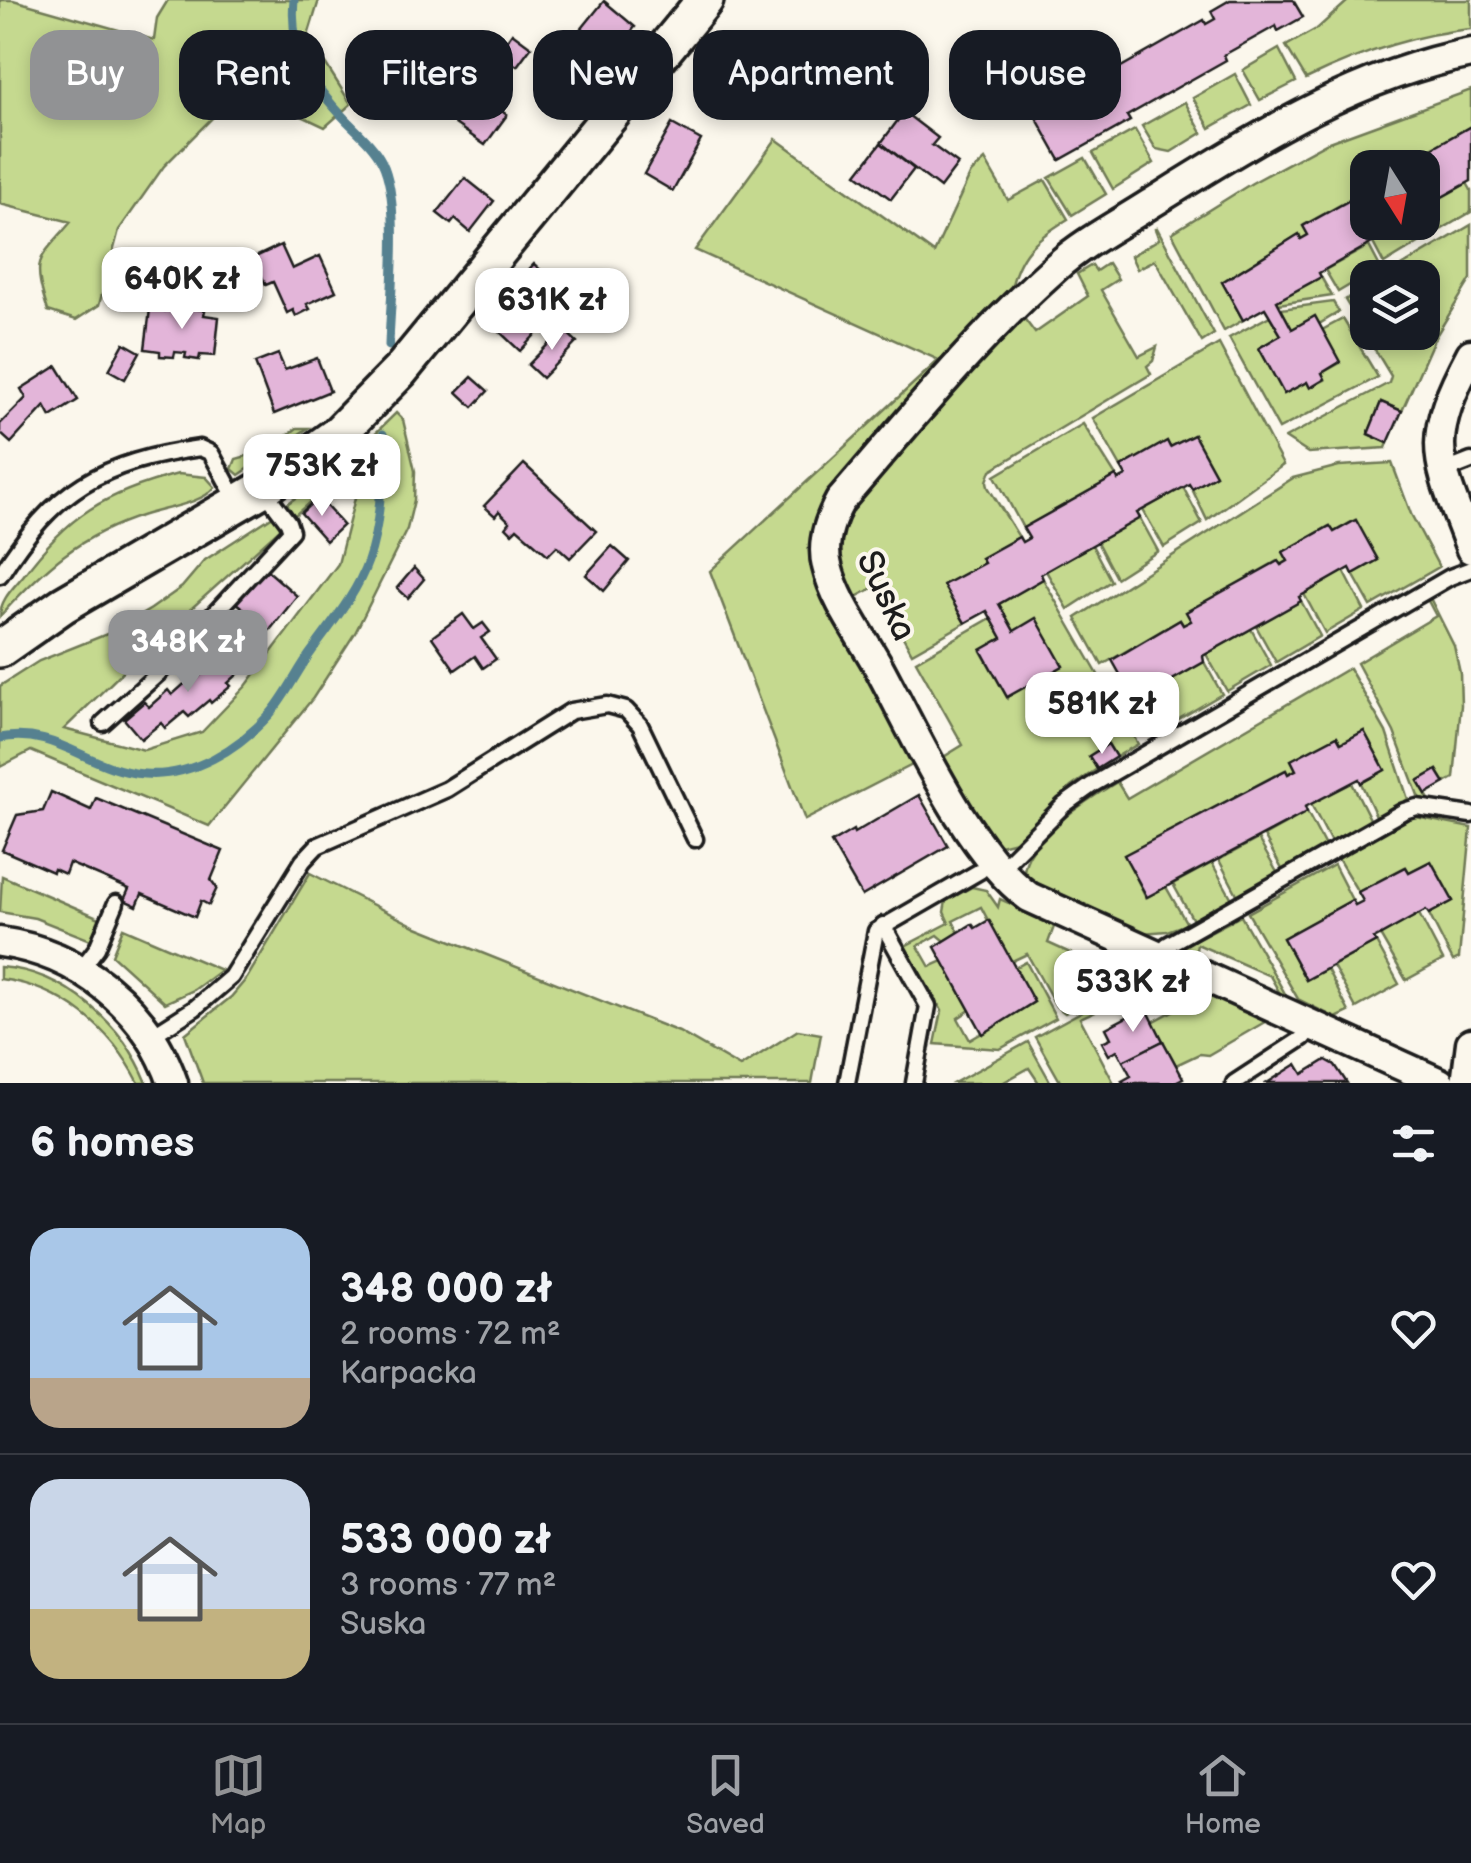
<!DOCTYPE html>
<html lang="en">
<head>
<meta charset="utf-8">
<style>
	:root { --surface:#171b24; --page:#20242c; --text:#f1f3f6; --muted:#9ea1a6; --line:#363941; --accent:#919294 }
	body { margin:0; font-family:"Balsamiq Sans",sans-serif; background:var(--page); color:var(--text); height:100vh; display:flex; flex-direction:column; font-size:38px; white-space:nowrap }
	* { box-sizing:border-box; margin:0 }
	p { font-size:32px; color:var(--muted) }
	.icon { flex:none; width:55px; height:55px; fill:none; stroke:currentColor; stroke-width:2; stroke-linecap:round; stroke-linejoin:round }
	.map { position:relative; height:1083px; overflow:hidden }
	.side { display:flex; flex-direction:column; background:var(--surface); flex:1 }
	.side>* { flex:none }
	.banner { position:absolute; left:30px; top:30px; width:1412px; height:90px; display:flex; gap:20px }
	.needle { width:65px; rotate:169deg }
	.fabs { position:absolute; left:1350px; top:150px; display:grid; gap:20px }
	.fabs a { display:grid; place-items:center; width:90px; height:90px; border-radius:20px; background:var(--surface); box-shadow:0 5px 15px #0003; font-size:50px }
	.price { position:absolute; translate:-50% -85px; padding:0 22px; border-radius:20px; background:#fff; color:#222; font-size:32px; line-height:65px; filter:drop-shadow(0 2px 5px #0008) }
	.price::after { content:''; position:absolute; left:50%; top:60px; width:30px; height:22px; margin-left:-15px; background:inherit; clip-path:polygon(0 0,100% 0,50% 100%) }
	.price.active { background:var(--accent); color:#fff }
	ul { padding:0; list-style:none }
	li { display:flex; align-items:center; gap:30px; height:250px; padding:0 30px }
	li+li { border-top:2px solid var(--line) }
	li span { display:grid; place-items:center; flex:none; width:280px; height:200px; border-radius:30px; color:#555 }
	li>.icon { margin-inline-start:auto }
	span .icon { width:120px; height:120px; fill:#fffc; stroke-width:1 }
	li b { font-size:42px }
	h2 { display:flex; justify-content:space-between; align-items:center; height:120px; padding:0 30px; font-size:42px }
	.pill { padding:0 35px; border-radius:30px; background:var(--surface); box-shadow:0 5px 15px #0003; font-size:35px; line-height:90px }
	.pill.active { background:var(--accent); color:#fff }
	.tab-bar { display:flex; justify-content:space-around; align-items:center; height:140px; border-top:2px solid var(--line); background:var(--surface); font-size:28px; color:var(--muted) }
	.tab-bar a { display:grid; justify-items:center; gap:5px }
	.tab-bar .active { color:var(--accent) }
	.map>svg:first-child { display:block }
	.green { fill:#c5d98f; stroke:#707a56; stroke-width:2.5 }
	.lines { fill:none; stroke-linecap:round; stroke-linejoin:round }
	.stream { stroke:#568190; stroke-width:9 }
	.building { fill:#e3b5d9; stroke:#1c1c1c; stroke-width:2.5 }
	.service-casing { stroke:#1c1c1c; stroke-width:21 }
	.minor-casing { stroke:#1c1c1c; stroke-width:35 }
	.tertiary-casing { stroke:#1c1c1c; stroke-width:42 }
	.service { stroke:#fbf7ec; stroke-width:14 }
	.minor { stroke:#fbf7ec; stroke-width:28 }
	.tertiary { stroke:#fbf7ec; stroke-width:35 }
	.labels { text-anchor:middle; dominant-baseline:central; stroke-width:8; stroke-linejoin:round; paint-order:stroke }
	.street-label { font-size:35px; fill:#1c1c1c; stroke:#fbf7ec }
</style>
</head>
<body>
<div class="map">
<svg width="1471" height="1083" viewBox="0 0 1471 1083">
	<rect width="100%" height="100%" fill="#fbf7ec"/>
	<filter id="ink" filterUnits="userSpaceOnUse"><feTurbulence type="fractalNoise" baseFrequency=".01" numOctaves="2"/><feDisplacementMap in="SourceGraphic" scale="20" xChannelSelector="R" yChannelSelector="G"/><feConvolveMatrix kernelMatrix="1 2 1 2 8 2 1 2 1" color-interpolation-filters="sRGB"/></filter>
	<g filter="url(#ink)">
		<g class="green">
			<path d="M0,0H13L154,40L157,18L168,0H319L308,36L351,104L325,127L242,88L164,166L119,230L99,305L76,320L48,311C31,257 38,261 71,222L0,204Z"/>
			<path d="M1349,0H1471V29C1413,34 1358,54 1306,79L1286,46L1318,28Z"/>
			<path d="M1279,49L1296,82L1260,100L1243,70Z"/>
			<path d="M1235,74L1251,105L1210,128L1193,98Z"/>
			<path d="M1471,90V126L1401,167L1368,168L1367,190L1304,225L1308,235L1301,239L1298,235L1222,282L1243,320L1224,331L1172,233L1252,183L1326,143Z"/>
			<path d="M1185,102L1202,133L1171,152L1156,149L1142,126Z"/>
			<path d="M1135,130L1154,163L1113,189L1093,153Z"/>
			<path d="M776,139L934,253L971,173L985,160L1008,200L1045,180L1068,219C1034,240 1018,253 1010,293L822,504L813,526L812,550L920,761L805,820L710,571L939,360L695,250Z"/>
			<path d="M1085,158L1106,194L1072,215L1049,178Z"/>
			<path d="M1467,183L1471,190V212L1437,232L1423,208Z"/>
			<path d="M1409,223H1422L1430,236L1384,264L1373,243Z"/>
			<path d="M1471,225V279L1434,339L1402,411L1381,402L1368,434L1388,443L1386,448L1308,453L1285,438L1389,383L1391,376L1345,300L1367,287L1368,332H1422V278L1383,277Z"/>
			<path d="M1157,228L1214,334L1202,342L1155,260L1137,269L1131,256L1159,239L1155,229Z"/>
			<path d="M1369,246L1380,267L1338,292L1325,270Z"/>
			<path d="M1108,263L1118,279L1101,290L1139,356L1157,347L1153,361L1147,366L1151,374L991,470L987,481L988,487L1019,537L982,558L984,563L944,585L965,623L912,653L875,587L854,598L840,563L838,540L853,501L1020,313L1035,333L1088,296L1077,274L1092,265L1096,271Z"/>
			<path d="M1321,277L1332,296L1278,304L1277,301Z"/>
			<path d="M1333,302L1339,312L1319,324L1292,329L1281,309Z"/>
			<path d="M1270,316L1281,335L1259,348L1284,393L1307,382L1310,387L1325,380L1322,373L1340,363L1322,330L1343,319L1378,377L1279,429L1229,338Z"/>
			<path d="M1219,344L1283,465L1207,520L1192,489L1216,475L1194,435L1170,447L1167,442L1121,467L1093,418Z"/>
			<path d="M396,413L403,420L415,471L414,500L407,529L355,633L313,698L209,826L31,751L0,767V686L39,661L112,632L151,609L182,587L205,560L273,516L281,528L145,650L64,729L144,750L202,732L246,686L338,564L362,471L354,463L294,516L287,504L350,458Z"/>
			<path d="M1083,424L1116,476L1023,528L995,476Z"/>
			<path d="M297,428H308L239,475L232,469L236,459L268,450Z"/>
			<path d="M1392,463L1411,514L1439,567L1371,606L1353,574L1378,560L1355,520L1334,532L1329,526L1284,552L1288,561L1281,565L1277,561L1187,612L1191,621L1183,625L1180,620L1102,665L1076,618L1293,478L1339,466Z"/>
			<path d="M178,474L206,477L215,487C202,504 164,508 144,515C80,535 44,568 0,616C0,600 13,588 23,576C68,515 105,493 178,474Z"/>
			<path d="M1183,487L1202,523L1164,547L1143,510Z"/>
			<path d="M1140,518L1158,551L1116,578L1097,542Z"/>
			<path d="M1092,545L1111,581L1068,609L1046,571Z"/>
			<path d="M1344,571L1364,610L1325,633L1304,594Z"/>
			<path d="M1043,579L1138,744L1116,757L1108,744L1090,757L1097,769L1071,787L1016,841L1000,845L987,838L942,758L963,745L916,661L991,618L1002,638L981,651L1007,697L1014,631L999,604Z"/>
			<path d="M1430,598L1454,646L1460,673L1461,705L1454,778L1445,783L1437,770L1418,781L1430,801L1419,798L1394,732L1357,663L1436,616L1427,599Z"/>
			<path d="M1301,601L1320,636L1276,662L1256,626Z"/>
			<path d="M1251,629L1271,665L1227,691L1206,654Z"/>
			<path d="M1204,662L1222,694L1177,720L1158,688Z"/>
			<path d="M1349,668L1386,732L1408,799L1378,820L1361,783L1385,770L1364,731L1288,774L1285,770L1125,855L1146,897L1166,887L1187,924L1167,931L1142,933L1037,890L1024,875C1022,841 1090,798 1117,782L1127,798Z"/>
			<path d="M1352,783L1372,823L1332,844L1311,804Z"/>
			<path d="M1307,812L1326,848L1283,871L1264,836Z"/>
			<path d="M1416,817L1471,828L1459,958L1453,961L1429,914L1453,901L1431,861L1409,872L1405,867L1358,892L1337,857L1407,818Z"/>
			<path d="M1258,839L1278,874L1238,896L1219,860Z"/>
			<path d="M1212,863L1232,899L1193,920L1173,884Z"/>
			<path d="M1334,865L1352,900L1283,938L1306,980L1327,969L1349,1012L1336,1018L1298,999L1248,913Z"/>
			<path d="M310,873L417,927L679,1032L740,1067L798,1030L821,1034L812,1083H203L185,1034L231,997L247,978Z"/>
			<path d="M2,876L102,919L93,941L35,918L0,912Z"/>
			<path d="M972,887L986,890L998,907L1000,899L1055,924L1048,943L1110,971L1118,985L1065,1013L1056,1006L1027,954L1010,962L981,907L953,921L959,933L945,941L938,935L918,946L930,967L943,961L970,1010L958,1018L970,1040L1034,1002L1013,969L1026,962L1056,1018L1000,1049L935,1044L942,1011L905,946L949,923L944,912L946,901Z"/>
			<path d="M1419,914L1443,960L1406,980L1380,935Z"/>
			<path d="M1241,916L1292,1006L1286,1004L1270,976L1197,944L1194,961L1178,952L1179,948Z"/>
			<path d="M123,928L221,970L194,990L165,1003L112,955Z"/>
			<path d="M1376,942L1399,984L1356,1008L1333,966Z"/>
			<path d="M1145,965L1170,977L1080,1018L1114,1083H1061L1035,1037L1136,982Z"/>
			<path d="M0,967C65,971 124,1025 147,1083H139C111,1028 62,987 0,979Z"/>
			<path d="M1209,991L1270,1019L1208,1055L1199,1054L1176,1065L1153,1022Z"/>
			<path d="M1028,1042L1051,1083H1039L1029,1068L1002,1083H954Z"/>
		</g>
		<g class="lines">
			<g class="stream">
				<path d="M294,0C289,53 312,85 347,121C360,134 374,146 382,162C402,202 390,299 389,346"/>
				<path d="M0,738C57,727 89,770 144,774C192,778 238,749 270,714C286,696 297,671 312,651C332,623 356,595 368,561C382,521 381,476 383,434"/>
			</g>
		</g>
		<g class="building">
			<path d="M1230,0H1293L1303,17L1278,31L1276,26L1224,55L1226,60L1127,116L1130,121L1060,160L1037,119L1106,79L1109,84L1118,79L1114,71L1204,20L1206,24L1215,19L1211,11Z"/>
			<path d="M604,1L635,27L577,98L546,73Z"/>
			<path d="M424,32L440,42L428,60L412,50Z"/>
			<path d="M512,33L531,47L517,66L498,53Z"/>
			<path d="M452,49L474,64L462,82L440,68Z"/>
			<path d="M476,93L489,102L494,95L504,102L499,109L507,115L485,145L455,124Z"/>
			<path d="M904,112L938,138L932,145L958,164L940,188L881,143Z"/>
			<path d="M672,124L701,140L673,191L644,174Z"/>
			<path d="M1471,126V181L1422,208V168L1400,166Z"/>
			<path d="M881,143L914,169L891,199L857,174Z"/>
			<path d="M465,178L494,201L470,232L455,219L451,224L437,213Z"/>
			<path d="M1368,190V222H1409L1319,273L1321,277L1277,301L1292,329L1315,316L1340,362L1322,373L1325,379L1310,388L1307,382L1284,394L1259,348L1281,335L1265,308L1243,320L1222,282L1299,234L1301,239L1308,235L1303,226Z"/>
			<path d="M281,245L292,269L320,256L336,291L307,304L310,309L296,316L293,310L287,313L273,282L266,285L253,258Z"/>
			<path d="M534,264L570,297L520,351L484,317Z"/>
			<path d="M166,305L205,310L204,315L219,317L215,356L200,355L199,360L185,358L186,353L175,352L174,357L160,356V351L145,349L150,309L165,311Z"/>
			<path d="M563,329L577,342L542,378L528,365Z"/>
			<path d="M124,343L140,352L125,379L109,370Z"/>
			<path d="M278,354L285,370L317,358L330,391L274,414L255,363Z"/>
			<path d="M57,366L78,400L51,417L45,406L11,443L0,433V424L26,398L21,389Z"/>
			<path d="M472,377L488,391L473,407L457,392Z"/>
			<path d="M1381,402L1402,411L1388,443L1368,434Z"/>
			<path d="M1194,435L1216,475L1192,489L1189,484L1186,486L1137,513L1140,518L1041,574L1043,579L999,604L1014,631L1036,618L1063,666L1007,697L981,650L1002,638L987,611L965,623L943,585L984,563L981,558L1019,537L1022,542L1029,538L1023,528L1116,476L1118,480L1126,476L1121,467L1167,441L1170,447Z"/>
			<path d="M524,464L596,531L570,558L557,546L548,555L517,528L512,533L506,527L510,522L499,511L495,516L484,506Z"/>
			<path d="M318,497L343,525L326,541L301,513Z"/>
			<path d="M1356,520L1378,560L1353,574L1350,568L1299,597L1301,601L1203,656L1204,662L1135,701L1112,660L1180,620L1183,625L1191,621L1186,612L1278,561L1281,565L1288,561L1283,552L1330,526L1334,532Z"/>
			<path d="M612,546L629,561L604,591L586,575Z"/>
			<path d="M414,568L424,579L408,598L397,588Z"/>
			<path d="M266,569L297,596L270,630L266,628L260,635L245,622L252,615L236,603Z"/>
			<path d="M463,614L474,629L483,623L490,632L481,638L496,659L483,668L475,656L455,670L432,637Z"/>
			<path d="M231,645L248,665L228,683L231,686L211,703L209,700L189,717L184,712L165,728L161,723L141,739L124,719L144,702L149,707L168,690L172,695L191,678L194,681Z"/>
			<path d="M1364,731L1385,770L1361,783L1359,779L1309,805L1305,807L1307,812L1147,897L1124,855L1286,770L1288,774L1296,770L1291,760L1337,736L1341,743Z"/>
			<path d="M1108,744L1116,757L1097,769L1089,756Z"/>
			<path d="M1437,770L1445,783L1426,794L1418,781Z"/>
			<path d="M51,792L91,810L96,798L223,851L211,880L217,888L209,905L201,901L195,917L142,894L137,906L124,900L129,889L69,863L65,874L54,869L53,872L2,850L17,815L43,811Z"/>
			<path d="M919,795L948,846L862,896L831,843L853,830L854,833Z"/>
			<path d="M1431,861L1453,901L1429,914L1426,910L1374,939L1376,942L1306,980L1283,938L1352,900L1355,905L1363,901L1358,892L1406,867L1409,872Z"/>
			<path d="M989,920L1034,1002L983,1034L935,947L972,924L975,928Z"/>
			<path d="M1146,1007L1163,1041L1123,1061L1117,1050L1109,1055L1102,1042L1111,1038L1106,1028Z"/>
			<path d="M1163,1041L1183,1078L1173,1083H1124L1122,1081L1131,1076L1123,1061Z"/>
			<path d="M1326,1060L1335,1065L1347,1083H1267L1297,1064L1303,1074Z"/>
		</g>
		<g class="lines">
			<defs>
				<g id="service">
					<path d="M1443,472L1471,461"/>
					<path d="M0,575C54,489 101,462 200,448L211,453L238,503"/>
					<path d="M103,723L160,672L291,531L288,522L263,489"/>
					<path d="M999,870L1064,805L1092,785L1450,577L1471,569"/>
					<path d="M883,925L928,1006L914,1083"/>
					<path d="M1159,955L1167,945L1404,811L1417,807L1471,815"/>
					<path d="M81,969L97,948L116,903"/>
					<path d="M151,1036L195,1008L231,977L303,861L317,846L447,789L571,711L607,705L626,710L640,725L695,839"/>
					<path d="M847,1083L876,931L980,871L990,859"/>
					<path d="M1234,1083L1303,1038L1313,1026"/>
				</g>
				<g id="minor">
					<path d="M1471,354C1423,444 1437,458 1471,549"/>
					<path d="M0,942C79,953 147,1007 173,1083"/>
					<path d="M1440,1083L1029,897C967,852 914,731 876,662C859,632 835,600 827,566C821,543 829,521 840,501C909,421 977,337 1056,267C1084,242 1119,224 1150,204C1250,142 1354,75 1471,53"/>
					<path d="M1466,1083L1471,1043"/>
				</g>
				<path id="tertiary" d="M0,649L63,605L262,489L337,435L400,371L705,0"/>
			</defs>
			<use href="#service" class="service-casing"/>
			<use href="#minor" class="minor-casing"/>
			<use href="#tertiary" class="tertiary-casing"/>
			<use href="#service" class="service"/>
			<use href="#minor" class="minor"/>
			<use href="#tertiary" class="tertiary"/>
		</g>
	</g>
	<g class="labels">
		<g class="street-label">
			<text transform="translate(886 596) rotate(65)">Suska</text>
		</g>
	</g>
</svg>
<div class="fabs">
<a><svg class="needle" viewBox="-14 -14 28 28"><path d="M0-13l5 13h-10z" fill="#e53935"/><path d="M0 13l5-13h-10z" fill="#9ea1a6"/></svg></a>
<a><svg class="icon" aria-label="layers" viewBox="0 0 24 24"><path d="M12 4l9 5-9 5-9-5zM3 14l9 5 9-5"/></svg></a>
</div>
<b class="price" style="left:182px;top:332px">640K zł</b>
<b class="price" style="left:552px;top:353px">631K zł</b>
<b class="price" style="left:322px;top:519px">753K zł</b>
<b class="price active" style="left:188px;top:695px">348K zł</b>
<b class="price" style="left:1102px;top:757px">581K zł</b>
<b class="price" style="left:1133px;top:1035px">533K zł</b>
<div class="banner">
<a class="pill active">Buy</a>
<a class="pill">Rent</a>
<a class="pill">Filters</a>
<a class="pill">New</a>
<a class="pill">Apartment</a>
<a class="pill">House</a>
</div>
</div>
<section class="side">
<h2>6 homes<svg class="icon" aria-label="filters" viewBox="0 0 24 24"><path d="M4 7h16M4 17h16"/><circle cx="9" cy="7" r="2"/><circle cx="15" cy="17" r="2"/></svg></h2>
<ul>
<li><span style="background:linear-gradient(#a9c7e8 75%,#b9a48a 0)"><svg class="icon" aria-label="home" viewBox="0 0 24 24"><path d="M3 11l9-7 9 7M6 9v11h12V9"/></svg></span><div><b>348 000 zł</b><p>2 rooms · 72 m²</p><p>Karpacka</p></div><svg class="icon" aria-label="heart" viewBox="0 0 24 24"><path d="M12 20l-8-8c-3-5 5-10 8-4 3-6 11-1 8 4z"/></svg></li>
<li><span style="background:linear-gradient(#c9d6e8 65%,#c2b280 0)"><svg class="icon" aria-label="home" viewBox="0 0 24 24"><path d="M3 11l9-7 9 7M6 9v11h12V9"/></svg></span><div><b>533 000 zł</b><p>3 rooms · 77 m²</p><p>Suska</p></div><svg class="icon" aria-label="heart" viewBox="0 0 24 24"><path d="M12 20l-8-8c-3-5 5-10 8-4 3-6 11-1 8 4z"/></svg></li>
</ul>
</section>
<nav class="tab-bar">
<a class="active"><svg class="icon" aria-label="map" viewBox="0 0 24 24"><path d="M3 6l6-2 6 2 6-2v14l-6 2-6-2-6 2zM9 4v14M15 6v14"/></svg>Map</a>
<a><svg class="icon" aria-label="saved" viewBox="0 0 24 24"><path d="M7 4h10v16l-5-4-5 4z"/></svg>Saved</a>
<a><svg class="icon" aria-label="home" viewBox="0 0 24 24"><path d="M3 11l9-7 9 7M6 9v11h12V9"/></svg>Home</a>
</nav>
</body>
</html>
